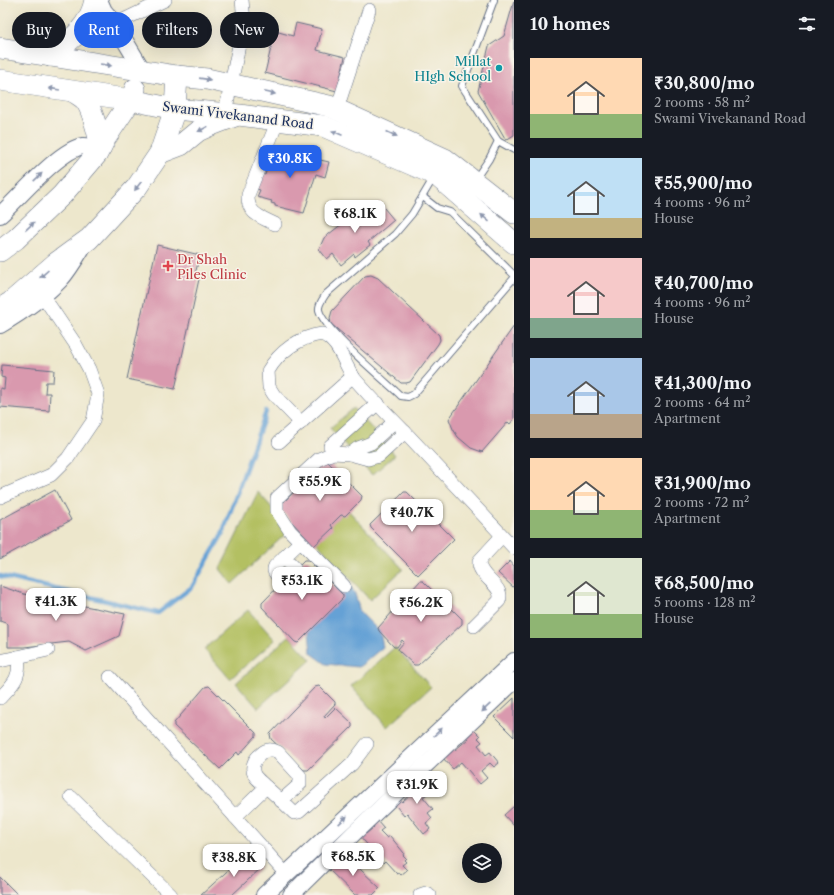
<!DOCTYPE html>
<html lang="en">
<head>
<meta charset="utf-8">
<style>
	:root { --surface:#171b24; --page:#20242c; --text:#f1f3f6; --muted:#9ea1a6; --accent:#2563eb }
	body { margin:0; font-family:"Libre Caslon Text",serif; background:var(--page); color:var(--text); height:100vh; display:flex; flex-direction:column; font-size:15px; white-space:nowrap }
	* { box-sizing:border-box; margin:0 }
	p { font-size:13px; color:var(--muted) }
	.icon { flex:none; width:22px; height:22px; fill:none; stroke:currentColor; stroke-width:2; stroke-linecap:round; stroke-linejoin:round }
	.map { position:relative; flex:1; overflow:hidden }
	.side { display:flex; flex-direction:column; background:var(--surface); width:320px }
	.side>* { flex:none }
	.hud { position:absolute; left:12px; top:12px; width:380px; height:36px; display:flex; gap:8px }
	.fabs { position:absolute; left:462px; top:843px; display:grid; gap:8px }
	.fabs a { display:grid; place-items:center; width:40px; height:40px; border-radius:50%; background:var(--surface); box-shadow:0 4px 16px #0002; font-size:20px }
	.price { position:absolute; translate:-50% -34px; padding:0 9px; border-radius:8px; background:#fff; color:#222; font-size:13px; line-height:26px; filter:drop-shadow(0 1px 2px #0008) }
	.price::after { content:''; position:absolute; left:50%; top:24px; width:12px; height:9px; margin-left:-6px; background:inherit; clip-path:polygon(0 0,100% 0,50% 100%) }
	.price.selected { background:var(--accent); color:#fff }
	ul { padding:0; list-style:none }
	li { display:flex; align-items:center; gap:12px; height:100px; padding:0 16px }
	li span { display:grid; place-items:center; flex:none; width:112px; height:80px; border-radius:0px; color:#555 }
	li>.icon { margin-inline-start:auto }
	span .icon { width:48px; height:48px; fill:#fffc; stroke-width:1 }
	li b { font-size:17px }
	h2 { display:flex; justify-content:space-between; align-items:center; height:48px; padding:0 16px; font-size:17px }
	.chip { padding:0 14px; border-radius:18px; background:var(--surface); box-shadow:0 4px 16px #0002; font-size:14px; line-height:36px }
	.chip.selected { background:var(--accent); color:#fff }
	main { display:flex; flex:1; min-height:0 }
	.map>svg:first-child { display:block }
	.green { fill:#b3c062; stroke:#677860 }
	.water { fill:#65a1d5; stroke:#40689a }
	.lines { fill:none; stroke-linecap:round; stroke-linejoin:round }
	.stream { stroke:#65a1d5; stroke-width:4.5 }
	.building { fill:#d999ae }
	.service-casing { stroke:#646f84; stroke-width:8 }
	.minor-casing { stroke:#646f84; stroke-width:14 }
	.tertiary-casing { stroke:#646f84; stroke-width:18 }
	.primary-casing { stroke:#646f84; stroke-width:22 }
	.service { stroke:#fff; stroke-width:6 }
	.minor { stroke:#fff; stroke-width:13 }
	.tertiary { stroke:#fff; stroke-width:16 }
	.primary { stroke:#fff; stroke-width:21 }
	.oneway { fill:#8d97ae }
	.culture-dot { fill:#0f9aa8; stroke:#f7f3e8; stroke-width:1.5 }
	.health-dot { fill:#e0444e; stroke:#f7f3e8; stroke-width:1.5 }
	.labels { text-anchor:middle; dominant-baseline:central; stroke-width:3; stroke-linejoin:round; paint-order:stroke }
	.culture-label { font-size:13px; fill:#0d838f; stroke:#f7f3e8; text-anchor:end }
	.street-label { font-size:13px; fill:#1b2f5e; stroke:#f7f3e8 }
	.health-label { font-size:13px; fill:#be3a42; stroke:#f7f3e8; text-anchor:start }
</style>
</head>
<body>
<main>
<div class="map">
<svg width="514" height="895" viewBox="0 0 514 895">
	<rect width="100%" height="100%" fill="#f7f3e8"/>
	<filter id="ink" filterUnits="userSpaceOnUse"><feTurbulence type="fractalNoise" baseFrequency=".025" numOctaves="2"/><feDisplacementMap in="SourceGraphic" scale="8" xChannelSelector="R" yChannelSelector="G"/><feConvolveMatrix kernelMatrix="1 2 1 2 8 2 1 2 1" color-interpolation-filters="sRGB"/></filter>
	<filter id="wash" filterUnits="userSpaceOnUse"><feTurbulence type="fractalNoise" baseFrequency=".012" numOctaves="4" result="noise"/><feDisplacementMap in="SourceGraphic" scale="16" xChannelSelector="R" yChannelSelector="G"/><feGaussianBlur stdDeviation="0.9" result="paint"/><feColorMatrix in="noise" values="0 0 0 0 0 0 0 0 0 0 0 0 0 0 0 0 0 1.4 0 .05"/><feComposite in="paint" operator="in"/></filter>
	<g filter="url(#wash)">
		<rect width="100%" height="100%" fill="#ede7cc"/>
		<g class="green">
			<path d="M354,408L395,455L372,475L330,428Z"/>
			<path d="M258,492L291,529L232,584L220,569Z"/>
			<path d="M347,509L403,569L370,600L314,540Z"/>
			<path d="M248,610L275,640L230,679L204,649Z"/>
			<path d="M289,636L311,660L258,708L236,683Z"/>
			<path d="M395,647L431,687L387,727L351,686Z"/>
		</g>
		<path class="water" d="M348,581L355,594L360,612L380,632L383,647L359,667L326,664L311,653L308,622L333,591Z"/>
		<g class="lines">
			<path class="stream" d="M0,576L158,613L192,587L222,535L266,412"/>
		</g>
		<g id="blocks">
			<g class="building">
				<path d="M514,1V135L506,140L478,91L489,46L504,36Z"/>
				<path d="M296,23L322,29L317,50L345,57L337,91L265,73L275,31L293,36Z"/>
				<path d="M273,147L294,151V154L329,162L325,177L316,174L304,213L275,206V204L271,203L272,201L257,197L260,190L257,189L262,174L265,175Z"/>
				<path d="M379,202L394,220L368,242L370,245L355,257L354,254L341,265L333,254L327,259L319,249L324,238L352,216L356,221Z"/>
				<path d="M157,245L200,255L194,278L199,279L175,389L127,379Z"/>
				<path d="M371,275L378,278L439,335L440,340L438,344L410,382L406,383H401L331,324L330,318L332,311L365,276Z"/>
				<path d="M514,326V419L510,424L508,422L482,452L471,448L458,437L453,429L449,419Z"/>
				<path d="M2,365L54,370L53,382H46L45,393H50L49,411L0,407V388L4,389L5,378L1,377Z"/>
				<path d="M327,461L362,496L361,500L345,516L341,515L331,525L333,528L314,546L280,509L281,505L323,462Z"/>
				<path d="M55,490L71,520L0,559V520Z"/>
				<path d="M404,492H407L454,539L418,575L371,528L370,525Z"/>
				<path d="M304,560H308L343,595V598L298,643L295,642L262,607V603Z"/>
				<path d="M510,561L514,566V588L498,573Z"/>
				<path d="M420,581H423L439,597L444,592L449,593V597L445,602L462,619V624L418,665H414L399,651L398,649L404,642L402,640L397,647H394L379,631L378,628Z"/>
				<path d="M0,586L24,594L125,614L119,636L86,651L69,642L24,647H8V624L0,621Z"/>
				<path d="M209,686L256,733V736L239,755L237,752L220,769L174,726V723L205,687Z"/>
				<path d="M319,686L335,702V704L324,716L325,718L335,708H336L352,723V727L308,770H304L271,739L270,734L315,687Z"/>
				<path d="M514,698V737L494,717Z"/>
				<path d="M473,729L480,736L478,738L482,742L478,745L486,755L490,752L499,763L494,767L490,763L481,771L487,778L480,784L461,762L453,769L442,757L453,748L455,750L468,739L465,736Z"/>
				<path d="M420,779L424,784L427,781L434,789L423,797L433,809L428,813L432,818L426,823L430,829L424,834L407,813L404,816L393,802L398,797L402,802L414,791L410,787Z"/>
				<path d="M514,806V826L504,815Z"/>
				<path d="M377,820L384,828L380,831L387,838L390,836L404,853L403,855L406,858L404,860L406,862L402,865L407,870L401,875L399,873L397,874L385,861L383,863L359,835L364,832L366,834L374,827L373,825Z"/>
				<path d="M342,852L380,888L373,895H355L327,868Z"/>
				<path d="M247,853L261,868L232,895H201Z"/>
				<path d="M0,877L18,895H0Z"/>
			</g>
		</g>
	</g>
	<g filter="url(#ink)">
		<use href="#blocks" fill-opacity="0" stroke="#646f84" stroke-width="1"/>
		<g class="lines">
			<defs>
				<g id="service">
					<path d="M494,0L462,86L498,141L514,150"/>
					<path d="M434,177L412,214L395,234L326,294C323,299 318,304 319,310C324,330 384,380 401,396L408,397L414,394L514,278"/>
					<path d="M476,178L489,159L498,141"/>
					<path d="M423,197L437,208L450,212L514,275"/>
				</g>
				<g id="minor">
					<path d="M115,24L165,0"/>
					<path d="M337,109L369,10"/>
					<path d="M225,113L244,21L242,0"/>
					<path d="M275,224C261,217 247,214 248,195L278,120"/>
					<path d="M301,423L274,395L269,387L268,371C279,352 299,337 322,334C340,342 343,363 354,378C370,397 388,415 405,432"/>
					<path d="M279,442L353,376"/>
					<path d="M330,446L378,403"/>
					<path d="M350,454L358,448L371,443L394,422"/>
					<path d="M0,497L51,475L68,458L93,421L98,394L89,369L76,345L43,296"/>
					<path d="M284,557L294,567"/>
					<path d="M280,578C276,574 272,572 275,566L300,542"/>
					<path d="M344,586L290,531L277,511V498L319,459L333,453L350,454L368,459L379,456L405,432L514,548"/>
					<path d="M474,626L499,601C506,586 477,577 479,561L502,536"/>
					<path d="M0,661L48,650"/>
					<path d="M110,677L286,874"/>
					<path d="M0,698C13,684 21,678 18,657"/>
					<path d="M71,797L171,895"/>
					<path d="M281,801L300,784V776L278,752C272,749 266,749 261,754C254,759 250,768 255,776C257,779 261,782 264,785C273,793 283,802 292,811L294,813L299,812L352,764L367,744"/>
					<path d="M235,817L266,787"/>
					<path d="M420,895L426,893L430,895"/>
				</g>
				<g id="tertiary">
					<path d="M99,0L104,11L115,24L143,71"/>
					<path d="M0,215C19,198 59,150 83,146C88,146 95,147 101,147"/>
					<path d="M0,325C22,312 44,297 61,279C69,270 76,258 82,248"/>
					<path d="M264,895L514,661"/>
					<path d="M291,895L355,832L514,681"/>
				</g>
				<g id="primary">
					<path d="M0,48L177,76L207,79L329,106L445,159L514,213"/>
					<path d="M50,56C70,41 90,27 95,0"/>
					<path d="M0,80L131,100L175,109L239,115L323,126L436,175L514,243"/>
					<path d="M74,92C78,95 82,97 85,100C93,110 98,134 101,147"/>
					<path d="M160,153L181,145L198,131L209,126L235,116"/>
					<path d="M0,251L16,239L62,195L97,154L105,139L131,100L135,89"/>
					<path d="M0,309L11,302L56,263L89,239L137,187L160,153L175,109L177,76"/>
				</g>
			</defs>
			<use href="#service" class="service-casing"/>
			<use href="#minor" class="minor-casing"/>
			<use href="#tertiary" class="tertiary-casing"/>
			<use href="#primary" class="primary-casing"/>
			<use href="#service" class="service"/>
			<use href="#minor" class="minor"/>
			<use href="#tertiary" class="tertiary"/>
			<use href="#primary" class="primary"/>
		</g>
		<defs><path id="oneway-solid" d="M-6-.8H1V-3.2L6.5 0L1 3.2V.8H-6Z"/></defs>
		<g class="oneway">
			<use href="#oneway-solid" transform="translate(106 65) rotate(9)"/>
			<use href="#oneway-solid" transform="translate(205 79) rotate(8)"/>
			<use href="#oneway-solid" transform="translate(54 89) rotate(-171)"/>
			<use href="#oneway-solid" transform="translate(270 93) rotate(12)"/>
			<use href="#oneway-solid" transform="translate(203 129) rotate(152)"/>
			<use href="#oneway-solid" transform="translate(337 133) rotate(-157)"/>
			<use href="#oneway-solid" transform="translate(392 134) rotate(25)"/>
			<use href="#oneway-solid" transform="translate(38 177) rotate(-44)"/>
			<use href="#oneway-solid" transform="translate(138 186) rotate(127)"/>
			<use href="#oneway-solid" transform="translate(485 218) rotate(-139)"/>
			<use href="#oneway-solid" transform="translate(30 226) rotate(-43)"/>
			<use href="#oneway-solid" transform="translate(44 274) rotate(138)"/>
			<use href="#oneway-solid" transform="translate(486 708) rotate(137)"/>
			<use href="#oneway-solid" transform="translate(438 732) rotate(-43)"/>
			<use href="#oneway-solid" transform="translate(343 820) rotate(-43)"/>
		</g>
	</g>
	<circle class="culture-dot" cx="499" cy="68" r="4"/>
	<path class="health-dot" d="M166 260h4v4h4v4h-4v4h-4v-4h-4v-4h4z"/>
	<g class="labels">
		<g class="culture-label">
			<text x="491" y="61">Millat<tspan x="491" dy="15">HIgh School</tspan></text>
		</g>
		<g class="street-label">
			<text transform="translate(238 115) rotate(7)">Swami Vivekanand Road</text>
		</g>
		<g class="health-label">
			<text x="177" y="259">Dr Shah<tspan x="177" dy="15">Piles Clinic</tspan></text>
		</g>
	</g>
</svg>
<div class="fabs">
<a><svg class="icon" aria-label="layers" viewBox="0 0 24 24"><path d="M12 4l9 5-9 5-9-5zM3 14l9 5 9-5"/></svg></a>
</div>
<b class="price selected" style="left:290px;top:179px">₹30.8K</b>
<b class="price" style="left:355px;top:234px">₹68.1K</b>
<b class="price" style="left:320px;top:502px">₹55.9K</b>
<b class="price" style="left:412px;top:533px">₹40.7K</b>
<b class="price" style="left:302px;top:601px">₹53.1K</b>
<b class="price" style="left:56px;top:622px">₹41.3K</b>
<b class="price" style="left:421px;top:623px">₹56.2K</b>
<b class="price" style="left:417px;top:805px">₹31.9K</b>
<b class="price" style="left:353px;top:877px">₹68.5K</b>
<b class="price" style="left:234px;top:878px">₹38.8K</b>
<div class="hud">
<a class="chip">Buy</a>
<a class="chip selected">Rent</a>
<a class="chip">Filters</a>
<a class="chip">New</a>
</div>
</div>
<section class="side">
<h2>10 homes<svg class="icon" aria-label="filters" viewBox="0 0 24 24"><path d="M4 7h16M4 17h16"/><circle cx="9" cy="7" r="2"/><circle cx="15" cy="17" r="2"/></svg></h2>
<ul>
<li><span style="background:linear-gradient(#ffd9b3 70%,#8fb573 0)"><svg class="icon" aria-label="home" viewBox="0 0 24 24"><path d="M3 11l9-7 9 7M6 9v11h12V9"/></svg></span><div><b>₹30,800/mo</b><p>2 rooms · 58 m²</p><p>Swami Vivekanand Road</p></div></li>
<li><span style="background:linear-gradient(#bfe0f5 75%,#c2b280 0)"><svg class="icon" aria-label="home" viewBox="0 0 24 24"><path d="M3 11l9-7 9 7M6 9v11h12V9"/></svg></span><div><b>₹55,900/mo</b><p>4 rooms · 96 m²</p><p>House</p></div></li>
<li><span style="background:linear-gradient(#f6c9c9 75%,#7fa58c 0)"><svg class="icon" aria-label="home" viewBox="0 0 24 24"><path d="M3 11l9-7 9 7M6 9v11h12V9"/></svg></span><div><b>₹40,700/mo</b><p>4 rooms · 96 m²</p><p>House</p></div></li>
<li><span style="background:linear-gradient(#a9c7e8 70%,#b9a48a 0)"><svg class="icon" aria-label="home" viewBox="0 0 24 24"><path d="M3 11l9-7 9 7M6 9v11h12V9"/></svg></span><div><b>₹41,300/mo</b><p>2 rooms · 64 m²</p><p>Apartment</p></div></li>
<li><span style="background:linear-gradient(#ffd9b3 65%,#8fb573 0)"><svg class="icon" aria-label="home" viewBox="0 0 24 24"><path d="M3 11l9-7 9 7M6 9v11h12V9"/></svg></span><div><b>₹31,900/mo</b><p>2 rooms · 72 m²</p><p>Apartment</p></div></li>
<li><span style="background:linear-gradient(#dfe7d0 70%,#8fb573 0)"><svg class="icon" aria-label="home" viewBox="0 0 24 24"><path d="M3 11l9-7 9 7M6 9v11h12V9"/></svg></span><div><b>₹68,500/mo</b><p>5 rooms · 128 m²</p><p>House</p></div></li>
</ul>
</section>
</main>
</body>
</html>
